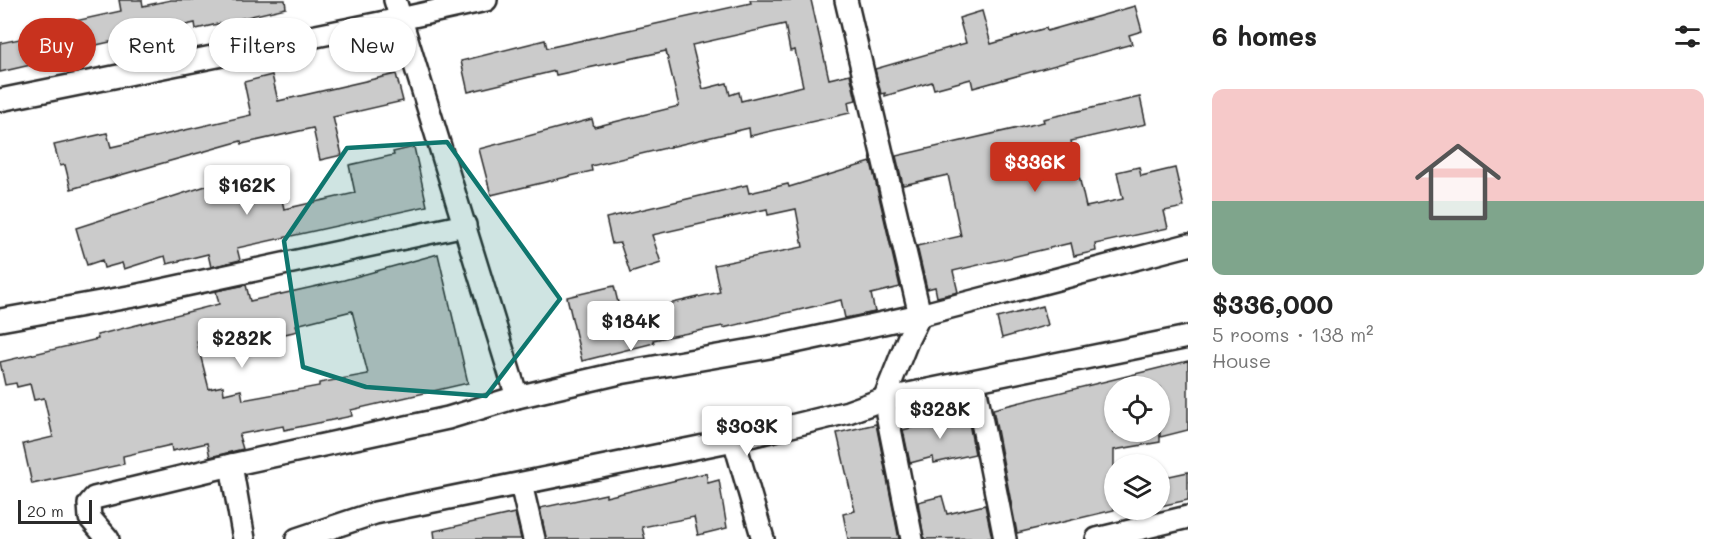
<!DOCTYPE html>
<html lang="en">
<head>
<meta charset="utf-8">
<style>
	:root { --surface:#fff; --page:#f6f6f6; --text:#222; --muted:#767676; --line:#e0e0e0; --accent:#c8321e }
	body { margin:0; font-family:Mali,sans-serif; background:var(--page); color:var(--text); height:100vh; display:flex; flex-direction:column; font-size:22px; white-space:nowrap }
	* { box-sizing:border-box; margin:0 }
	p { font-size:20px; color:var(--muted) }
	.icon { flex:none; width:33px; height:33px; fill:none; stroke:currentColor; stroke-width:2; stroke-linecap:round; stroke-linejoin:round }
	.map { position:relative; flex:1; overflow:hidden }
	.drawer { display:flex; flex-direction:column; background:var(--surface); width:540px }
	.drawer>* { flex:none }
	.hud { position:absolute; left:18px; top:18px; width:570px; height:54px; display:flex; gap:12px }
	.fabs { position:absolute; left:1104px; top:376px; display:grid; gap:12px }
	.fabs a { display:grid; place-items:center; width:66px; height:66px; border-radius:50%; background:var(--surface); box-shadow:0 2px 4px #0004; font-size:30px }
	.scale { position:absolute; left:18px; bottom:15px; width:74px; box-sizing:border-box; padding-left:6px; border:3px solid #2b2b2b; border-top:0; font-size:16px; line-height:21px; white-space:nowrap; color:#2b2b2b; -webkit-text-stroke:4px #fff; paint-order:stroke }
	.price { position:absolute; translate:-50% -51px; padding:0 14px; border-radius:6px; background:#fff; color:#222; font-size:20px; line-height:39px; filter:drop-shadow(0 2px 3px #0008) }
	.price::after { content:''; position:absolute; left:50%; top:36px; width:18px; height:14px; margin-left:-9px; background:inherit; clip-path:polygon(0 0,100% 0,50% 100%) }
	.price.active { background:var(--accent); color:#fff }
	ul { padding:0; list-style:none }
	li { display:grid; align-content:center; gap:12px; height:318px; padding:0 24px }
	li+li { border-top:2px solid var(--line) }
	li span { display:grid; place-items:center; height:186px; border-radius:12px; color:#555 }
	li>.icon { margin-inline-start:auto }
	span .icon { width:108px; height:108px; fill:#fffc; stroke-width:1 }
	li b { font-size:26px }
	h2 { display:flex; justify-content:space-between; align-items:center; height:72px; padding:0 24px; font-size:26px }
	.pill { padding:0 21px; border-radius:27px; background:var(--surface); box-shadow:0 2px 4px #0004; font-size:21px; line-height:54px }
	.pill.active { background:var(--accent); color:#fff }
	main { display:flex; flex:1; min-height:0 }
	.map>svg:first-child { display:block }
	.building { fill:#cbcbcb; stroke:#2b2b2b; stroke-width:1.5; fill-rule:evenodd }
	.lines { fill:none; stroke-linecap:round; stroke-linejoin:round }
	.street-casing { stroke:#2b2b2b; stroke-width:26 }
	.street { stroke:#fff; stroke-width:21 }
	.marked { fill:#0f766e; fill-opacity:0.2; stroke:#0f766e; stroke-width:4.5; stroke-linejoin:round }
</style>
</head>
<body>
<main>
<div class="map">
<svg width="1188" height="539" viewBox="0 0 1188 539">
	<rect width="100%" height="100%" fill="#fff"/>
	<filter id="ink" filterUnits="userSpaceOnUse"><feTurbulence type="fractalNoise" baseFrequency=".0167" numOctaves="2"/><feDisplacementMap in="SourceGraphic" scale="12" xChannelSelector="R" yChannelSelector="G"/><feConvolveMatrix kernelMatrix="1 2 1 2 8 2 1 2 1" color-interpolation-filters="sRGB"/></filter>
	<g filter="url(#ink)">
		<g class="building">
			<path d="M119,0H142L143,6L171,0H285L286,8L196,29L195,23L47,56L48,61L0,72V43L49,33L48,27L121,11Z"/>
			<path d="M750,0H811L829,79L850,74L856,100L848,102L850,113L750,136L749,128L591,166L592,171L491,195L479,149L592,119L594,127L679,106L666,51L556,75L555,71L468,92L461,61L545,40L547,48L751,3ZM785,24L790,51L795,50L803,86L741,101L739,92L730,95L727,83L703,89L692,45Z"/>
			<path d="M1135,6L1142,31L1129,35L1132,44L973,88L971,79L934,89L932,82L885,96V93L881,94L875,69L966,43L959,18L982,11L991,44L1046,28L1047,31Z"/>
			<path d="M396,74L403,101L333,117L342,155L320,160L313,128L242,144L241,141L71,189L65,165L60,166L54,145L107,133L111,147L251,115L244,82L272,75L278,101Z"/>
			<path d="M1140,97L1146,124L1071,141L1086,207L1123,199L1117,172L1139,167L1141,176L1175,168L1184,207L1164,211L1168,228L1095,244L1096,251L1074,256L1071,243L953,271L958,292L937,297L935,287L927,289L917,246L961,236L948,175L903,185L896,156L1044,122L1043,119Z"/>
			<path d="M414,147L427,206L237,248L240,260L211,267L208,254L167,264L165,256L124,269L122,263L104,268L102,260L87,265L76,228L246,173L248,183L277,177L284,209L355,193L349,165L394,155L393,152Z"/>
			<path d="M871,162L900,287L871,294L875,312L845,318L841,300L723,328V326L653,340L654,343L582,361L567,297L614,286L621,315L720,292L714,265L803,247L796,209L768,215L767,209L652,235L661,263L630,273L620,243L612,244L606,218L747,185L749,193L788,184L789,187Z"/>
			<path d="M438,254L468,383L351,410L352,416L284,430L283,426L241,434L239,436L243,449L210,457L207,443L172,451L171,445L123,456L124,464L32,484L23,444L53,437L44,398L34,400L30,384L17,387L16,383L5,385L0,362L98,339L97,335L219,304L216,291L246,285L250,301L344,280ZM352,311L368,374L319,383V386L243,400L241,390L224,394L223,386L209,389L197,342L258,328L259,333L270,330L272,337L298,331L296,325Z"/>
			<path d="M1043,306L1048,325L1002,338L997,318Z"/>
			<path d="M1188,361V430L1160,437V442L1114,450V510L1017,533L993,409ZM1114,387H1160V437L1159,432H1114Z"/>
			<path d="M967,413L975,454L934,463L933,457L910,463L903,430Z"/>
			<path d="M876,424L899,539H848L843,514L855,511L837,433Z"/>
			<path d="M1188,472V500L1160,506V478Z"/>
			<path d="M706,473L708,483L719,480L727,528L698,535L694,517L642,527L645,539H546L540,508L606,494V497Z"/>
			<path d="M942,496L947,514L985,505L992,538L924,539L918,502Z"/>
			<path d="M515,513L521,539H435L434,531Z"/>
		</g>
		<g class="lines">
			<defs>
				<g id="street">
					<path d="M395,0L517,397"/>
					<path d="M846,0L920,315L908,339L884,399L912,539"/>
					<path d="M0,100L400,19L486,0"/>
					<path d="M0,320L134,296L465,225"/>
					<path d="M974,381L1005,539"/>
					<path d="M734,440L763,539"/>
					<path d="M231,465L244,539"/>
					<path d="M521,484L534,539"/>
					<path d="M108,539L90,518L89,504L94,498L231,465L448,418L517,397L620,373L781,345L920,315L1188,245"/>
					<path d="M297,539L375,513L734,440L848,412L884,399L1188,337"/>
					<path d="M1097,539L1188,517"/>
				</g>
			</defs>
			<use href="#street" class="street-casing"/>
			<use href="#street" class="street"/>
		</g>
	</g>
	<path class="marked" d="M447,142L560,299L486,396L366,387L303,367L284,241L347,148Z"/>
</svg>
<div class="fabs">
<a><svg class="icon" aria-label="locate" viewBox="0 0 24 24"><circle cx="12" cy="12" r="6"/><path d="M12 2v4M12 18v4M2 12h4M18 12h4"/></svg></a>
<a><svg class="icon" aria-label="layers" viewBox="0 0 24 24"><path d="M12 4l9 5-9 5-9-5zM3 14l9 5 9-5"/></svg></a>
</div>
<div class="scale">20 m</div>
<b class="price active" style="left:1035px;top:193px">$336K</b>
<b class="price" style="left:247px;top:216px">$162K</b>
<b class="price" style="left:631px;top:352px">$184K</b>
<b class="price" style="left:242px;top:369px">$282K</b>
<b class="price" style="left:940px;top:440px">$328K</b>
<b class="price" style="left:747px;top:457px">$303K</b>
<div class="hud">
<a class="pill active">Buy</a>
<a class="pill">Rent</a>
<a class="pill">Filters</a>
<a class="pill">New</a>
</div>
</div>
<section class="drawer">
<h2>6 homes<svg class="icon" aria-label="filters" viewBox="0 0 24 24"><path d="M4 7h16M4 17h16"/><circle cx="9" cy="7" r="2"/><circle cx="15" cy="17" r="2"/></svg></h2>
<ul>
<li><span style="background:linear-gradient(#f6c9c9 60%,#7fa58c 0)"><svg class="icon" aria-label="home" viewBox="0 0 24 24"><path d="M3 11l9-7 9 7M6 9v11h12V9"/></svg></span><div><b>$336,000</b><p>5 rooms · 138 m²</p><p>House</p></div></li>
</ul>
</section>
</main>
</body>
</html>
